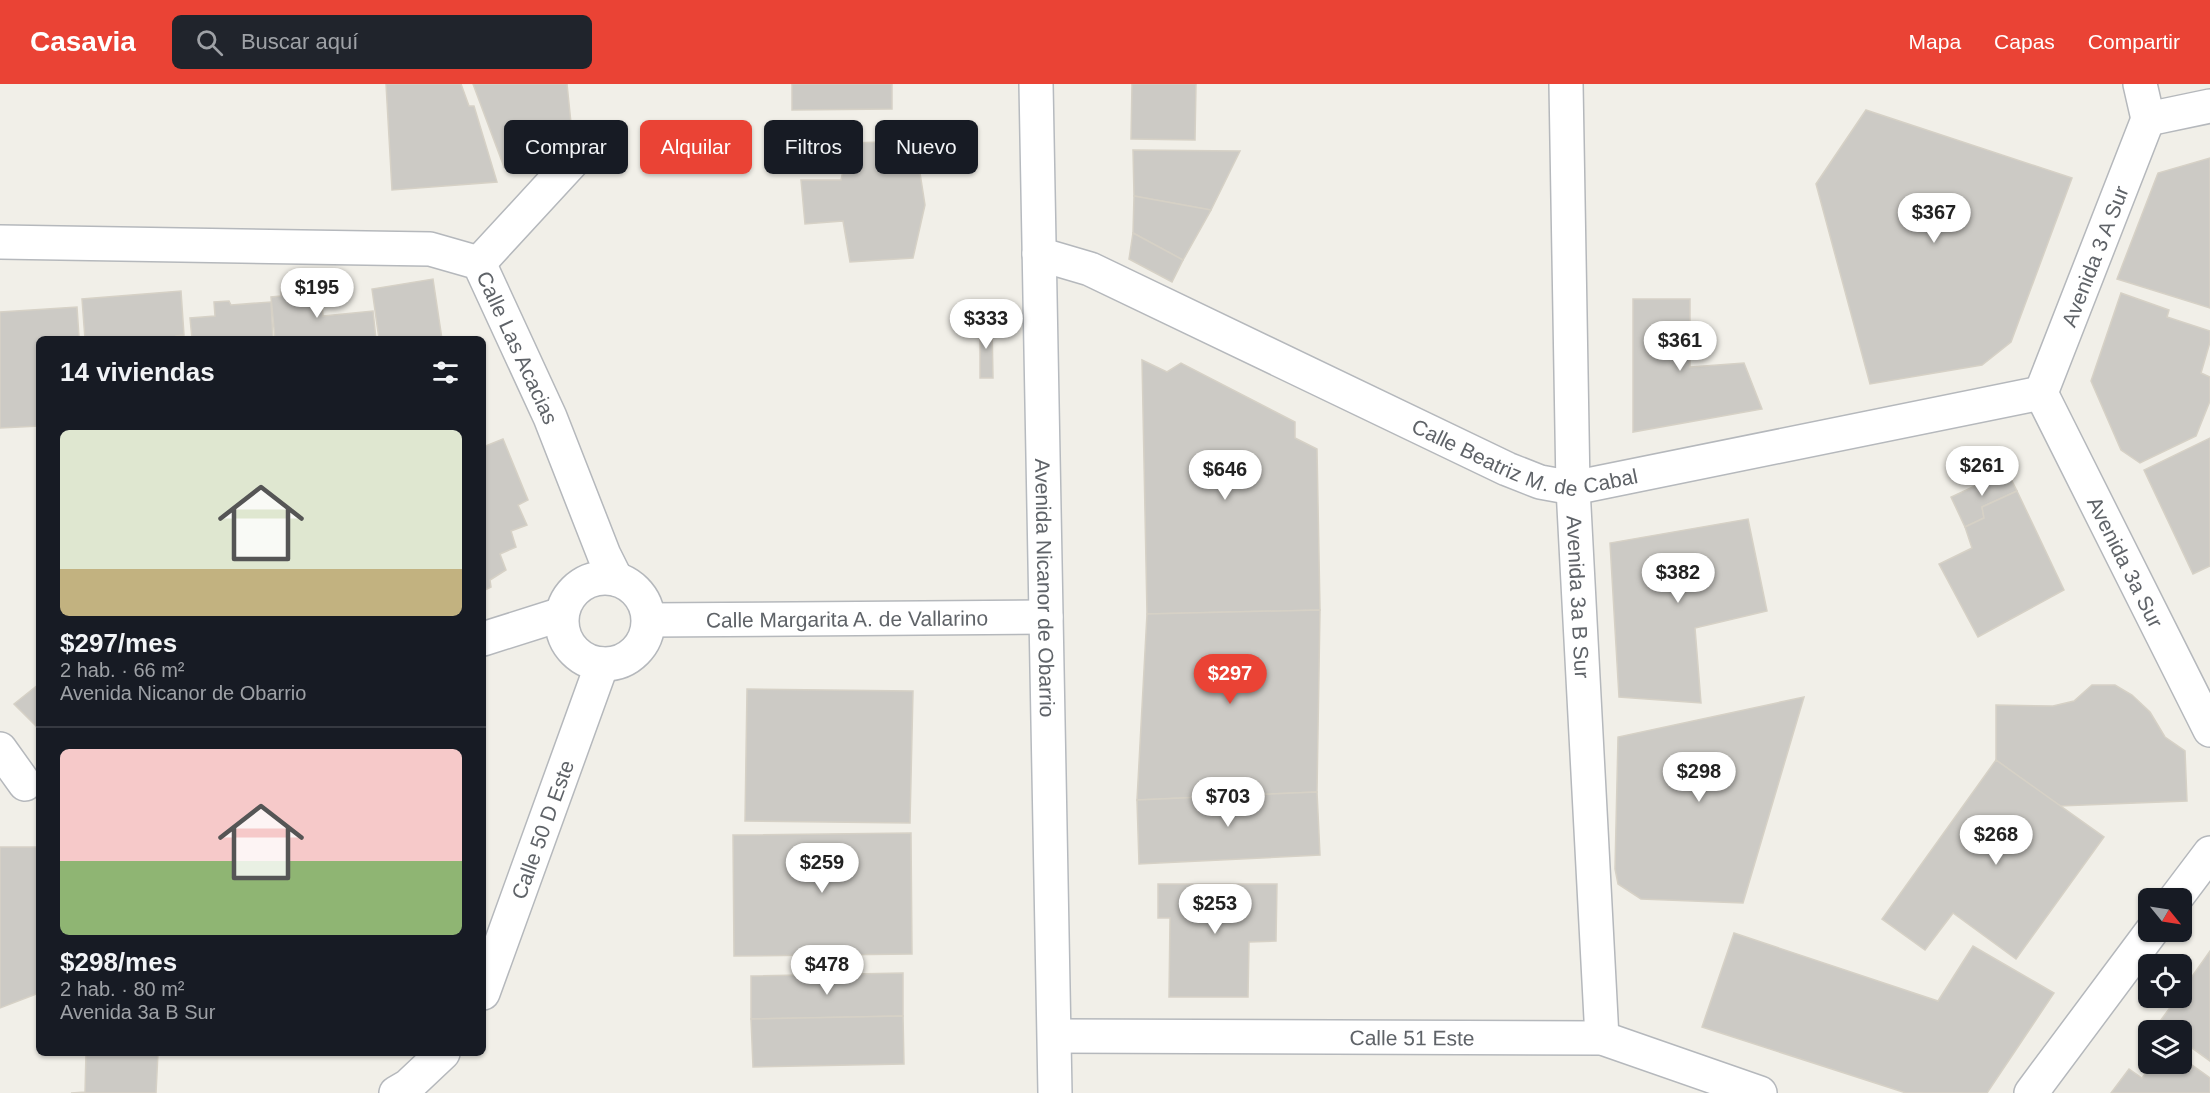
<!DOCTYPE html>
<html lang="es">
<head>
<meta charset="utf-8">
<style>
	:root { --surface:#171b24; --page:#20242c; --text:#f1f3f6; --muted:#9ea1a6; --line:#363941; --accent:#ea4335 }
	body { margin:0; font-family:Arial,sans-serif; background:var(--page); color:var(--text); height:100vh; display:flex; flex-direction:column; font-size:22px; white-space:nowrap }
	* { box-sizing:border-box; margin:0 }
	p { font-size:20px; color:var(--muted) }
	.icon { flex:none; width:33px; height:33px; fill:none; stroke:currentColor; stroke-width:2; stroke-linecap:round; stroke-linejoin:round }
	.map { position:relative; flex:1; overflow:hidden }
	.details { position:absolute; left:36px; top:252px; width:450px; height:720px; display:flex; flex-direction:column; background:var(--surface); border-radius:9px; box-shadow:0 2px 4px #0004 }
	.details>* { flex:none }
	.top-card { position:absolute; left:504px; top:36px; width:570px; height:54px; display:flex; gap:12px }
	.needle { width:39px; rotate:120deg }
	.buttons { position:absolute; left:2138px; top:804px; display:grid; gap:12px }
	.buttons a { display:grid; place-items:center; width:54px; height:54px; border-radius:9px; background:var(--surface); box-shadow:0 2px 4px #0004; font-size:30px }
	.price { position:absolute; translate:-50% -51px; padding:0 14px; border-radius:21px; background:#fff; color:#222; font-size:20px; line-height:39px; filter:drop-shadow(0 2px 3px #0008) }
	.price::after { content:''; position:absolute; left:50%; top:36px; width:18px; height:14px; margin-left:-9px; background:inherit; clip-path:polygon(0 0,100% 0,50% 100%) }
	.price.on { background:var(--accent); color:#fff }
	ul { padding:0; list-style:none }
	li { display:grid; align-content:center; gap:12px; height:318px; padding:0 24px }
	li+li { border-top:2px solid var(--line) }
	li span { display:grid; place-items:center; height:186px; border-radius:9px; color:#555 }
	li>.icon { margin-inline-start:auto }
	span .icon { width:108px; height:108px; fill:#fffc; stroke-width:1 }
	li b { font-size:26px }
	h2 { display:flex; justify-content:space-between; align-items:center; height:72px; padding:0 24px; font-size:26px }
	.tag { padding:0 21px; border-radius:9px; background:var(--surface); box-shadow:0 2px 4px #0004; font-size:21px; line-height:54px }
	.tag.on { background:var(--accent); color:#fff }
	header { display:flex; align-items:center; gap:36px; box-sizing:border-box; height:84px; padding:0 30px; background:var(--accent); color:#fff }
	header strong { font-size:28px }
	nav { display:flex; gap:33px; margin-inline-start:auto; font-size:21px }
	.search { width:420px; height:54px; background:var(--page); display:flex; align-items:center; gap:15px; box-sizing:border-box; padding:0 21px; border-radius:9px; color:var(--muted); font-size:22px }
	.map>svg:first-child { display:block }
	.building { fill:#cccac5; stroke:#d6d1c6; stroke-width:1.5 }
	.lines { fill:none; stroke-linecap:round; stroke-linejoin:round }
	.minor-casing { stroke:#b5b8bc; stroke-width:36 }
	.secondary-casing { stroke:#b6babf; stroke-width:36 }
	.minor { stroke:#fff; stroke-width:33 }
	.secondary { stroke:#fff; stroke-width:33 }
	.labels { text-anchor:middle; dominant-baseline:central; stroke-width:6; stroke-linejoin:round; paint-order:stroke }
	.street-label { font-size:21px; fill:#5f6368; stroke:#fff }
</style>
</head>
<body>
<header>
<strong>Casavia</strong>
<div class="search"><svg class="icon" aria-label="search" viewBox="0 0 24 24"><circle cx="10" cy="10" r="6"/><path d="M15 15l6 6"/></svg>Buscar aquí</div>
<nav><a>Mapa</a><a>Capas</a><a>Compartir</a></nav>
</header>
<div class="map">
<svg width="2210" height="1009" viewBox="0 0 2210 1009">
	<rect width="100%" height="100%" fill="#f1efe8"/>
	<g class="building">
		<path d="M386,0H461L469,22H474L497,98L392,106Z"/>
		<path d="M473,0H567L571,39H553L527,66L531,73L504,83Z"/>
		<path d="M792,0H892V25L792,26Z"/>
		<path d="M1132,0H1196L1195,56L1131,55Z"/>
		<path d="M1866,26L2072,94L2011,258L1982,281L1870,300L1816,100Z"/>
		<path d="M915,57L925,121L913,174L850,178L843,137L805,140L801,96H841L849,59Z"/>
		<path d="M1133,66L1240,67L1211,126L1134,112Z"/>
		<path d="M2210,74V224L2117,195L2158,89Z"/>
		<path d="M1134,112L1211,126L1183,176L1133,149Z"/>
		<path d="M1133,149L1183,176L1172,198L1129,175Z"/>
		<path d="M433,195L442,255H379L372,205Z"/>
		<path d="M321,205L323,232L373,227L376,255H275L271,213L281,212V208Z"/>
		<path d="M181,207L184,251L176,252V255H85L82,215Z"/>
		<path d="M2121,209L2169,226L2167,233L2210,247V258L2201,289L2210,293V317L2196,352L2140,379L2121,366L2091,297Z"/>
		<path d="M1633,215H1690V283L1744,279L1762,325L1633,348Z"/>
		<path d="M229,217L231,221L271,218L273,255H192L190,234L215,232L214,218Z"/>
		<path d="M77,223L79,253L39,255V342L0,344V228Z"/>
		<path d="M980,238H992L993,294H980Z"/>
		<path d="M1142,276L1167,288L1181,279L1295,338V354L1317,365L1320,526L1147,530Z"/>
		<path d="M2210,354V482L2193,490L2144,386Z"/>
		<path d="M503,355L528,416L518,421L527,441L511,447L516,463L500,470L506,486L490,496L491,503L483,507V363Z"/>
		<path d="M2007,387L2017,407L1982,423L1984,434L1965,443L1951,413Z"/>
		<path d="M2017,407L2064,506L1978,553L1939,480L1972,464L1965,443L1984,434L1982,423Z"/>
		<path d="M1748,435L1767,527L1695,544L1701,619L1619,613L1610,459Z"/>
		<path d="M1320,526L1317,708L1137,716L1147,530Z"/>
		<path d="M39,600V645L14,620Z"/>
		<path d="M2092,601H2115L2132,611L2150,628L2165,653L2185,667L2187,717L2059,722L1996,676V621L2053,622L2074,617Z"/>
		<path d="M747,605L913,607L910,739L745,737Z"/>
		<path d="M1804,613L1743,819L1641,815L1618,800L1615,785L1618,653Z"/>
		<path d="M1996,676L2104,753L2016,875L1953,829L1925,866L1882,835Z"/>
		<path d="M1317,708L1320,771L1139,780L1137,716Z"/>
		<path d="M911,749L912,870L734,872L733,751Z"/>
		<path d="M0,763H39V909L0,924Z"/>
		<path d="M1158,800H1277L1276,857L1249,858L1248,913H1169L1170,834H1158Z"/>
		<path d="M1734,849L1938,917L1973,862L2054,909L1987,1009H1906L1702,943Z"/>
		<path d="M2210,867V977L2181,956V946H2167L2158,940L2177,914H2181V908Z"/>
		<path d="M903,889V932L751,935V892Z"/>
		<path d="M903,932L904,980L753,983L751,935Z"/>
		<path d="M86,969H158L156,1009H71L85,1008Z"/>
		<path d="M2181,973L2210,994V1009H2111L2129,985L2142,994L2153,980H2181Z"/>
	</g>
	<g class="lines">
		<defs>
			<g id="minor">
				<path id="s1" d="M1566,0L1573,404L1602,954"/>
				<path d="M2140,0L2148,35"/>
				<path d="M2148,35L2210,22"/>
				<path id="s2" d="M0,158L430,165L479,179L550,333L604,471L616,495"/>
				<path id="s3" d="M1039,170L1090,185L1507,385L1540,398L1573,404L2041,309"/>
				<path d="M479,179L583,66"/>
				<path id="s4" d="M2041,309L2210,646"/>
				<path id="s5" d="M2041,309L2148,35"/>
				<circle cx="605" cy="537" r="43"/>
				<path id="s6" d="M649,536L1046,533"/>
				<path d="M483,555L562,530"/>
				<path d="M0,665L25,700"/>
				<path d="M2176,814L2210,769"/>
				<path id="s7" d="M483,909L602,580"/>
				<path id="s8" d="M1055,952L1602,954L1760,1009"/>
				<path d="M396,1009L408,1002L443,969"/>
				<path d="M2031,1009L2151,848"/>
			</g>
			<g id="secondary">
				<path id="s9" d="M1036,0L1055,1009"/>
			</g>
		</defs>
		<use href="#minor" class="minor-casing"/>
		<use href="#secondary" class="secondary-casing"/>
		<use href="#minor" class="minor"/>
		<use href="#secondary" class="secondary"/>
	</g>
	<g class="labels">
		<g class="street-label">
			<text stroke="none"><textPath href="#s5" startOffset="147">Avenida 3 A Sur</textPath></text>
			<text stroke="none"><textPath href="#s2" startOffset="574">Calle Las Acacias</textPath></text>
			<text stroke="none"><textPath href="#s3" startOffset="531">Calle Beatriz M. de Cabal</textPath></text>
			<text stroke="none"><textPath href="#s4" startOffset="189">Avenida 3a Sur</textPath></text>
			<text stroke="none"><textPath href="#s9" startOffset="504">Avenida Nicanor de Obarrio</textPath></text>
			<text stroke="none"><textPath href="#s1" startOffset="513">Avenida 3a B Sur</textPath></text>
			<text stroke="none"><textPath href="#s6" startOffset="198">Calle Margarita A. de Vallarino</textPath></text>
			<text stroke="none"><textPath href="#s7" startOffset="174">Calle 50 D Este</textPath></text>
			<text stroke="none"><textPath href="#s8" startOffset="357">Calle 51 Este</textPath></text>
		</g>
	</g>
</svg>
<div class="buttons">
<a><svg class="needle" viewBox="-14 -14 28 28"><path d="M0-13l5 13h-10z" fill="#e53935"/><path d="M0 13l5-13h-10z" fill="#9ea1a6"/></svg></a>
<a><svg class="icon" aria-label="locate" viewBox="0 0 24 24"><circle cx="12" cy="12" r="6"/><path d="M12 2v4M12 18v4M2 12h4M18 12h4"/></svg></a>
<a><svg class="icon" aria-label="layers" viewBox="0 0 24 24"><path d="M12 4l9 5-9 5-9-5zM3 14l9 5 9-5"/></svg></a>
</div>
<b class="price" style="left:1934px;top:160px">$367</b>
<b class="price" style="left:317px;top:235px">$195</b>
<b class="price" style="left:986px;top:266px">$333</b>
<b class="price" style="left:1680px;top:288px">$361</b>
<b class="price" style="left:1982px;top:413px">$261</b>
<b class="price" style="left:1225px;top:417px">$646</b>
<b class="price" style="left:1678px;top:520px">$382</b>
<b class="price on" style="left:1230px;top:621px">$297</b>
<b class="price" style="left:1699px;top:719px">$298</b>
<b class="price" style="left:1228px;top:744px">$703</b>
<b class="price" style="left:1996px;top:782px">$268</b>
<b class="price" style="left:822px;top:810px">$259</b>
<b class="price" style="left:1215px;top:851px">$253</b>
<b class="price" style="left:827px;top:912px">$478</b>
<div class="top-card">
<a class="tag">Comprar</a>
<a class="tag on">Alquilar</a>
<a class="tag">Filtros</a>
<a class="tag">Nuevo</a>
</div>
<section class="details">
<h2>14 viviendas<svg class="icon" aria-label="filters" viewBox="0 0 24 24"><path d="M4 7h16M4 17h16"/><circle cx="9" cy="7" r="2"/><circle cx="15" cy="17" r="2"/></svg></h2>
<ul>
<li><span style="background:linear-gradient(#dfe7d0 75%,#c2b280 0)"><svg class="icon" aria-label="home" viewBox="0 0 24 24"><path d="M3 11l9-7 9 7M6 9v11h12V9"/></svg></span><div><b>$297/mes</b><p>2 hab. · 66 m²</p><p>Avenida Nicanor de Obarrio</p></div></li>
<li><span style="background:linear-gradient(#f6c9c9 60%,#8fb573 0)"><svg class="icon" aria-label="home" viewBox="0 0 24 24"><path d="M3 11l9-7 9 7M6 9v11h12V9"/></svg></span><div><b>$298/mes</b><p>2 hab. · 80 m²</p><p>Avenida 3a B Sur</p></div></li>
</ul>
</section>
</div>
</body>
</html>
